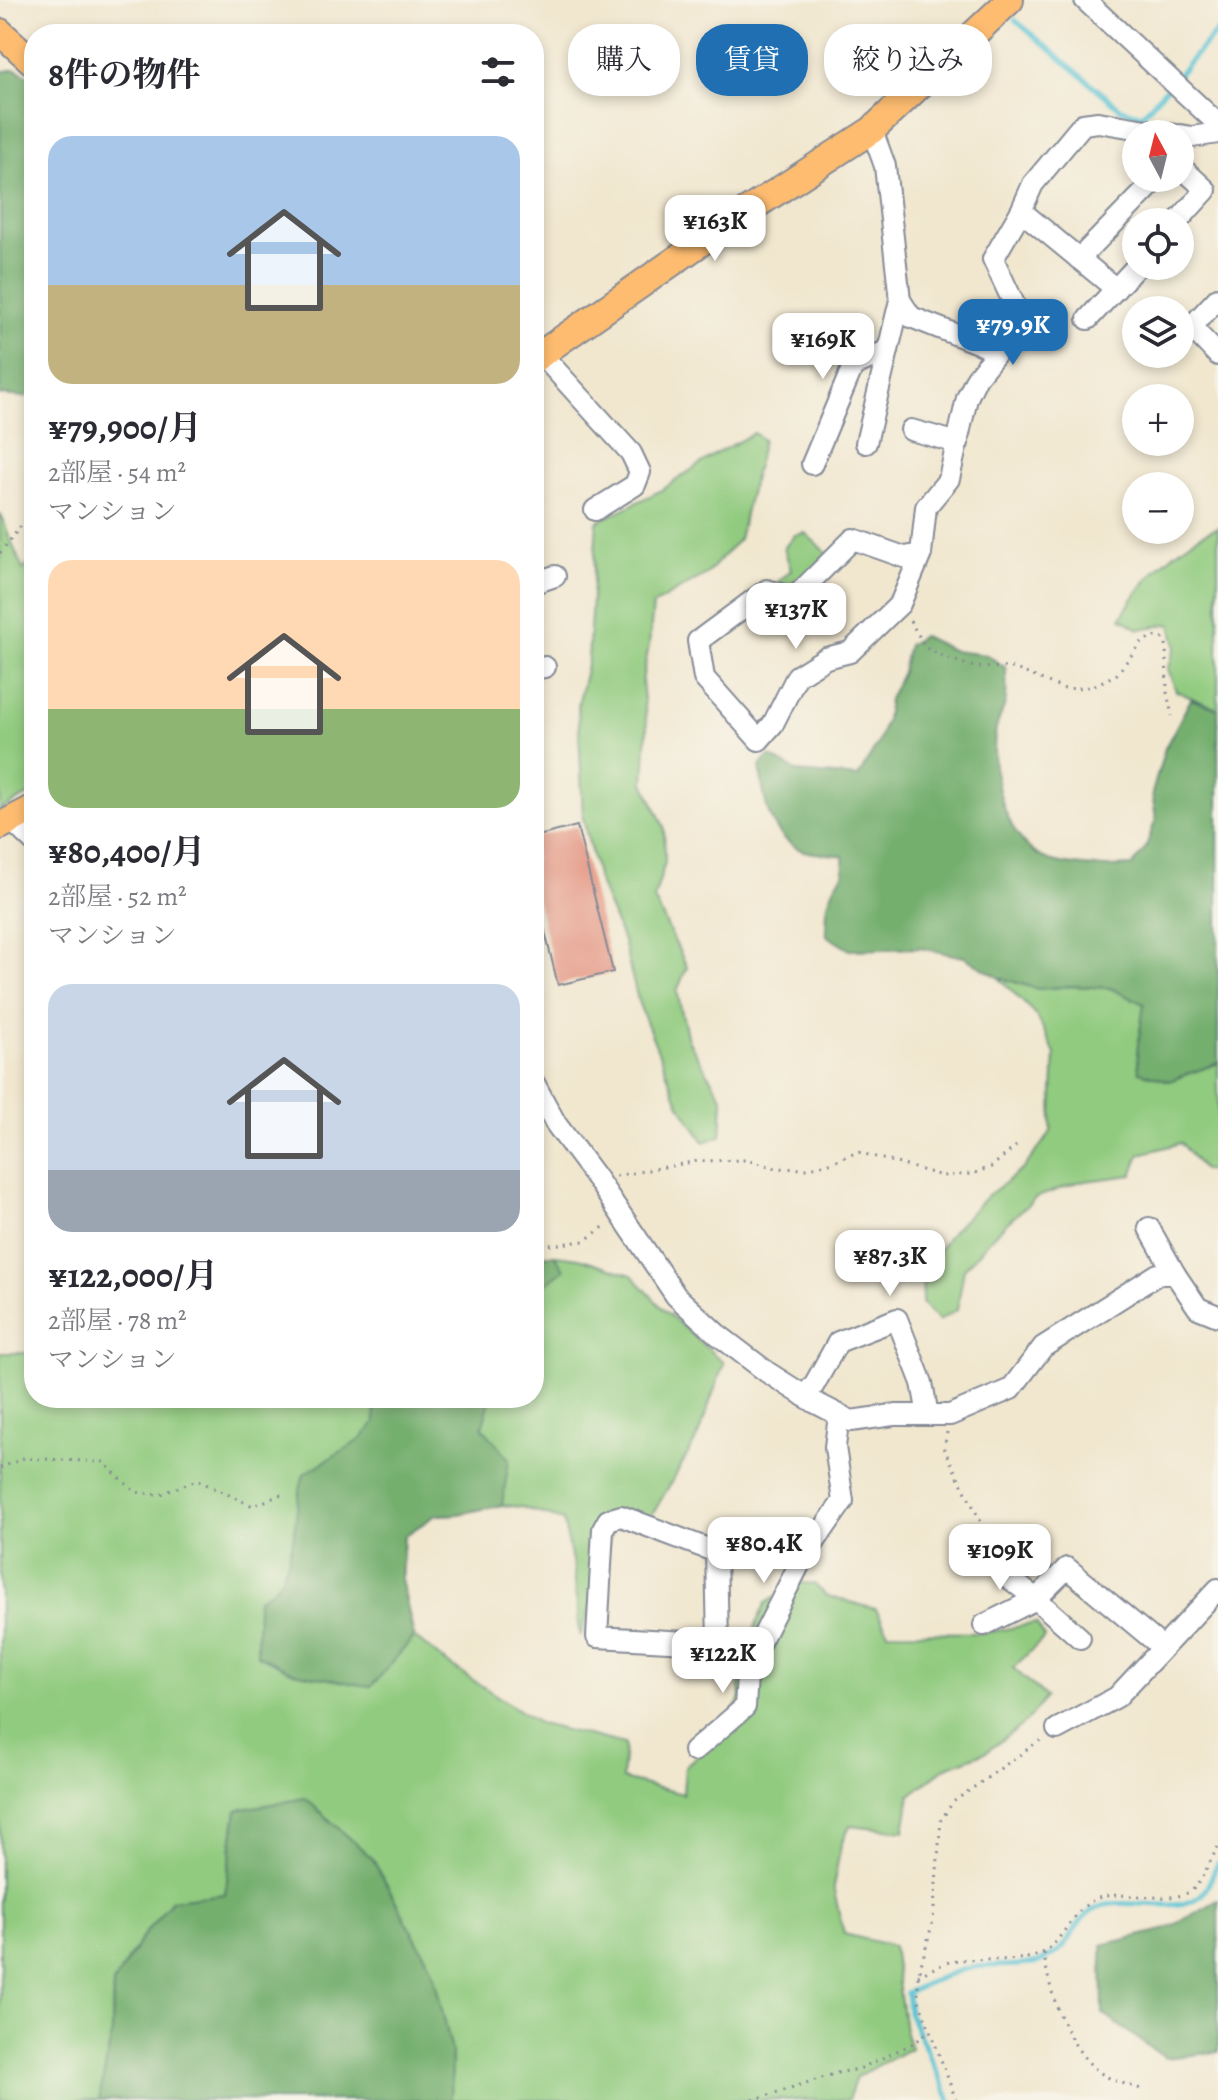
<!DOCTYPE html>
<html lang="ja">
<head>
<meta charset="utf-8">
<style>
	:root { --surface:#fff; --page:#f2f2f3; --text:#2b2b33; --muted:#7c7c81; --accent:#1f6fb2 }
	body { margin:0; font-family:Alegreya,"Noto Serif JP",serif; background:var(--page); color:var(--text); height:100vh; display:flex; flex-direction:column; font-size:30px; white-space:nowrap }
	* { box-sizing:border-box; margin:0 }
	p { font-size:26px; color:var(--muted) }
	.icon { flex:none; width:44px; height:44px; fill:none; stroke:currentColor; stroke-width:2; stroke-linecap:round; stroke-linejoin:round }
	.map { position:relative; flex:1; overflow:hidden }
	.panel { position:absolute; left:24px; top:24px; width:520px; height:1384px; display:flex; flex-direction:column; background:var(--surface); border-radius:32px; box-shadow:0 4px 12px #0003 }
	.panel>* { flex:none }
	.banner { position:absolute; left:568px; top:24px; width:530px; height:72px; display:flex; gap:16px }
	.needle { width:52px; rotate:353deg }
	.controls { position:absolute; left:1122px; top:120px; display:grid; gap:16px }
	.controls a { display:grid; place-items:center; width:72px; height:72px; border-radius:50%; background:var(--surface); box-shadow:0 4px 12px #0003; font-size:40px }
	.price { position:absolute; translate:-50% -68px; padding:0 18px; border-radius:16px; background:#fff; color:#222; font-size:26px; line-height:52px; filter:drop-shadow(0 2px 4px #0008) }
	.price::after { content:''; position:absolute; left:50%; top:48px; width:24px; height:18px; margin-left:-12px; background:inherit; clip-path:polygon(0 0,100% 0,50% 100%) }
	.price.on { background:var(--accent); color:#fff }
	ul { padding:0; list-style:none }
	li { display:grid; align-content:center; gap:16px; height:424px; padding:0 24px }
	li span { display:grid; place-items:center; height:248px; border-radius:24px; color:#555 }
	li>.icon { margin-inline-start:auto }
	span .icon { width:144px; height:144px; fill:#fffc; stroke-width:1 }
	li b { font-size:34px }
	h2 { display:flex; justify-content:space-between; align-items:center; height:96px; padding:0 24px; font-size:34px }
	.chip { padding:0 28px; border-radius:32px; background:var(--surface); box-shadow:0 4px 12px #0003; font-size:28px; line-height:72px }
	.chip.on { background:var(--accent); color:#fff }
	.map>svg:first-child { display:block }
	.green { fill:#91cb7f; stroke:#567d6e; stroke-width:2 }
	.forest { fill:#74af6e; stroke:#486f66; stroke-width:2 }
	.lines { fill:none; stroke-linecap:round; stroke-linejoin:round }
	.stream { stroke:#59c3d4; stroke-width:5 }
	.building { fill:#e4937f }
	.minor-casing { stroke:#868b96; stroke-width:24 }
	.major-casing { stroke:#868b96; stroke-width:30 }
	.path { stroke:#868b96; stroke-width:3; stroke-dasharray:2 6; stroke-linecap:butt }
	.minor { stroke:#fff; stroke-width:20 }
	.major { stroke:#fdbc70; stroke-width:26 }
</style>
</head>
<body>
<div class="map">
<svg width="1218" height="2100" viewBox="0 0 1218 2100">
	<rect width="100%" height="100%" fill="#f7f3e8"/>
	<filter id="ink" filterUnits="userSpaceOnUse"><feTurbulence type="fractalNoise" baseFrequency=".0125" numOctaves="2"/><feDisplacementMap in="SourceGraphic" scale="16" xChannelSelector="R" yChannelSelector="G"/><feConvolveMatrix kernelMatrix="1 2 1 2 8 2 1 2 1" color-interpolation-filters="sRGB"/></filter>
	<filter id="wash" filterUnits="userSpaceOnUse"><feTurbulence type="fractalNoise" baseFrequency=".006" numOctaves="4" result="noise"/><feDisplacementMap in="SourceGraphic" scale="32" xChannelSelector="R" yChannelSelector="G"/><feGaussianBlur stdDeviation="1.8" result="paint"/><feColorMatrix in="noise" values="0 0 0 0 0 0 0 0 0 0 0 0 0 0 0 0 0 1.4 0 .05"/><feComposite in="paint" operator="in"/></filter>
	<g filter="url(#wash)">
		<rect width="100%" height="100%" fill="#f1e7cf"/>
		<g class="green">
			<path d="M754,433L763,440L739,539L708,573L653,605L649,646L642,681L647,728L644,783L664,827L665,862L654,899L687,967L677,991L688,1040L723,1099L721,1136L704,1142L679,1103L639,1004L623,941L598,880L583,818L578,705L588,660L597,522L660,491L715,454Z"/>
			<path d="M0,513L23,570L34,559V792L0,810Z"/>
			<path d="M1218,527V709L1176,691L1168,669L1176,646L1171,624L1139,629L1121,618C1141,580 1178,543 1218,527Z"/>
			<path d="M805,533L828,554L799,588L776,584L791,570L784,548L795,535Z"/>
			<path d="M998,977L1038,989L1073,986L1110,988L1144,1004L1142,1027L1169,1081L1218,1063V1171L1203,1170L1181,1143L1140,1154L1132,1175L1078,1182L1035,1198L998,1231L964,1269L957,1310L938,1321L922,1303L923,1276L948,1236L986,1197L1023,1169L1051,1132L1055,1054L1037,1016Z"/>
			<path d="M555,1255L579,1258L632,1275L663,1309L724,1363L697,1438L651,1517L617,1511L596,1591L580,1637L574,1570L563,1520L521,1507L502,1505L458,1514L436,1515L404,1536L401,1579L414,1637L450,1665L540,1724L625,1744L622,1779L683,1794L685,1766L718,1738L741,1698L738,1667L765,1604L796,1582L814,1584L827,1596L876,1609L888,1632L985,1633L1036,1623L1045,1637L1013,1668L1046,1697L1027,1721L986,1752L946,1767L910,1795L904,1831L850,1825L841,1845L833,1887L844,1934L893,1946L905,2031L911,2048L856,2077L848,2100H451L452,2052L432,1968L372,1858L237,1810L225,1895L173,1900L143,1936L113,1984L112,2032L102,2100H0V1353H34V1398H534V1256Z"/>
		</g>
		<g class="forest">
			<path d="M15,69L34,79V389L25,397L0,395V72Z"/>
			<path d="M923,636L954,651L987,655L1006,668C1006,678 1007,689 1006,699C1004,711 996,722 995,735C990,776 1006,848 1052,861C1077,867 1107,868 1132,866L1145,849L1156,819L1152,793L1165,748L1191,699L1218,709V1063L1169,1081L1139,1072L1137,1051L1144,1004L1110,988L1073,986L1038,989L998,977L964,957L920,948L850,950L827,936C825,909 827,895 844,873L843,856C830,853 810,855 799,849C768,834 763,796 760,766L770,756L798,772L858,777L878,743L886,720L889,699L902,672L908,645Z"/>
			<path d="M555,1255L564,1269L534,1293V1256Z"/>
			<path d="M374,1398H491L482,1427L509,1459L502,1505L458,1514L436,1515L404,1536L401,1579L414,1637L371,1687L293,1672L257,1655L258,1599C263,1596 270,1592 274,1588C298,1562 293,1508 304,1474L360,1440L375,1423Z"/>
			<path d="M305,1798L372,1858L432,1968L452,2052L451,2100H99L112,2032L113,1984L143,1936L172,1900L225,1894L237,1810Z"/>
			<path d="M1218,1900V2052L1165,2058L1103,2014L1102,1945L1167,1929Z"/>
		</g>
		<g class="lines">
			<g class="stream">
				<path d="M1015,20L1121,109L1142,115L1170,84"/>
				<path d="M1177,76L1218,30"/>
				<path d="M950,2100L909,2013L907,1993C929,1983 951,1971 975,1967C999,1964 1026,1969 1048,1958C1071,1948 1075,1916 1099,1907C1128,1896 1179,1916 1201,1895C1209,1888 1213,1872 1218,1862"/>
			</g>
		</g>
		<g id="blocks">
			<path class="building" d="M577,826L613,972L558,985L534,887V837Z"/>
		</g>
	</g>
	<g filter="url(#ink)">
		<use href="#blocks" fill-opacity="0" stroke="#868b96" stroke-width="2"/>
		<g class="lines">
			<defs>
				<g id="minor">
					<path d="M1085,0L1218,124"/>
					<path d="M872,130L885,166L900,300L911,317L998,351L1015,306L993,259L1021,211L1033,184L1083,124L1098,122L1171,134"/>
					<path d="M1180,135L1192,137L1218,133"/>
					<path d="M1021,211L1116,289"/>
					<path d="M1177,222L1206,190L1180,166"/>
					<path d="M1079,259L1158,178"/>
					<path d="M1218,298L1191,327L1218,355"/>
					<path d="M1088,319L1137,266"/>
					<path d="M541,354L631,453L640,472L635,485L595,510"/>
					<path d="M911,430L958,443"/>
					<path d="M866,443L900,300"/>
					<path d="M812,464L853,366L888,350"/>
					<path d="M921,554L904,557L853,539L794,598L767,590L698,641L704,678L759,740L773,724L797,676L826,658L850,652L900,604L921,554L926,507L949,479L967,398L977,377L998,351"/>
					<path d="M534,583L555,576"/>
					<path d="M534,669L545,667"/>
					<path d="M11,820L34,842"/>
					<path d="M534,1083L556,1124L597,1179L676,1296L717,1334L767,1372L814,1402L851,1421L893,1415H950L1011,1389L1043,1347L1158,1274H1175L1198,1308L1218,1316"/>
					<path d="M1149,1228L1175,1274"/>
					<path d="M804,1396L814,1385L838,1342L897,1319L922,1383L928,1415"/>
					<path d="M984,1625L1036,1599L1009,1578L995,1552"/>
					<path d="M1080,1638L1036,1599L1067,1568L1162,1647"/>
					<path d="M718,1643L716,1552L621,1516L608,1520L603,1529L597,1637L758,1646L800,1563L843,1501L835,1447L839,1415"/>
					<path d="M1057,1729L1117,1697L1218,1589"/>
					<path d="M694,1751L745,1707L747,1675L758,1646"/>
				</g>
				<g id="major">
					<path d="M0,32L34,63"/>
					<path d="M534,359L733,220L872,130L1010,0"/>
					<path d="M0,826L34,808"/>
				</g>
			</defs>
			<use href="#minor" class="minor-casing"/>
			<use href="#major" class="major-casing"/>
			<g class="path">
				<path d="M0,553L34,509"/>
				<path d="M910,621L926,648L947,658L974,667L1013,668L1065,689L1091,687L1117,674L1143,640L1158,636L1166,641L1167,692L1172,716"/>
				<path d="M616,1176L698,1161L746,1160L776,1168L806,1169L833,1162L858,1152L942,1176L972,1174L991,1167L1020,1143"/>
				<path d="M534,1247L584,1241L605,1226"/>
				<path d="M947,1432L944,1449L987,1534"/>
				<path d="M0,1468L24,1458L103,1462L135,1492L159,1495L197,1480L253,1506L282,1494"/>
				<path d="M1044,1953C1048,1990 1067,2047 1098,2071C1110,2081 1130,2085 1144,2090"/>
				<path d="M918,1976C930,1970 945,1962 958,1960C980,1958 1026,1964 1044,1952C1065,1938 1072,1910 1096,1899C1122,1887 1179,1910 1197,1885C1205,1874 1211,1859 1218,1847"/>
				<path d="M753,2100L837,2073L859,2069L916,2042L930,2030"/>
				<path d="M956,2100L918,1998V1976L933,1921L941,1820L953,1802L1042,1739"/>
			</g>
			<use href="#minor" class="minor"/>
			<use href="#major" class="major"/>
		</g>
	</g>
</svg>
<div class="controls">
<a><svg class="needle" viewBox="-14 -14 28 28"><path d="M0-13l5 13h-10z" fill="#e53935"/><path d="M0 13l5-13h-10z" fill="#7c7c81"/></svg></a>
<a><svg class="icon" aria-label="locate" viewBox="0 0 24 24"><circle cx="12" cy="12" r="6"/><path d="M12 2v4M12 18v4M2 12h4M18 12h4"/></svg></a>
<a><svg class="icon" aria-label="layers" viewBox="0 0 24 24"><path d="M12 4l9 5-9 5-9-5zM3 14l9 5 9-5"/></svg></a>
<a>+</a>
<a>−</a>
</div>
<b class="price" style="left:715px;top:263px">¥163K</b>
<b class="price on" style="left:1013px;top:367px">¥79.9K</b>
<b class="price" style="left:823px;top:381px">¥169K</b>
<b class="price" style="left:796px;top:651px">¥137K</b>
<b class="price" style="left:890px;top:1298px">¥87.3K</b>
<b class="price" style="left:764px;top:1585px">¥80.4K</b>
<b class="price" style="left:1000px;top:1592px">¥109K</b>
<b class="price" style="left:723px;top:1695px">¥122K</b>
<div class="banner">
<a class="chip">購入</a>
<a class="chip on">賃貸</a>
<a class="chip">絞り込み</a>
</div>
<section class="panel">
<h2>8件の物件<svg class="icon" aria-label="filters" viewBox="0 0 24 24"><path d="M4 7h16M4 17h16"/><circle cx="9" cy="7" r="2"/><circle cx="15" cy="17" r="2"/></svg></h2>
<ul>
<li><span style="background:linear-gradient(#a9c7e8 60%,#c2b280 0)"><svg class="icon" aria-label="home" viewBox="0 0 24 24"><path d="M3 11l9-7 9 7M6 9v11h12V9"/></svg></span><div><b>¥79,900/月</b><p>2部屋 · 54 m²</p><p>マンション</p></div></li>
<li><span style="background:linear-gradient(#ffd9b3 60%,#8fb573 0)"><svg class="icon" aria-label="home" viewBox="0 0 24 24"><path d="M3 11l9-7 9 7M6 9v11h12V9"/></svg></span><div><b>¥80,400/月</b><p>2部屋 · 52 m²</p><p>マンション</p></div></li>
<li><span style="background:linear-gradient(#c9d6e8 75%,#9aa5b1 0)"><svg class="icon" aria-label="home" viewBox="0 0 24 24"><path d="M3 11l9-7 9 7M6 9v11h12V9"/></svg></span><div><b>¥122,000/月</b><p>2部屋 · 78 m²</p><p>マンション</p></div></li>
</ul>
</section>
</div>
</body>
</html>
